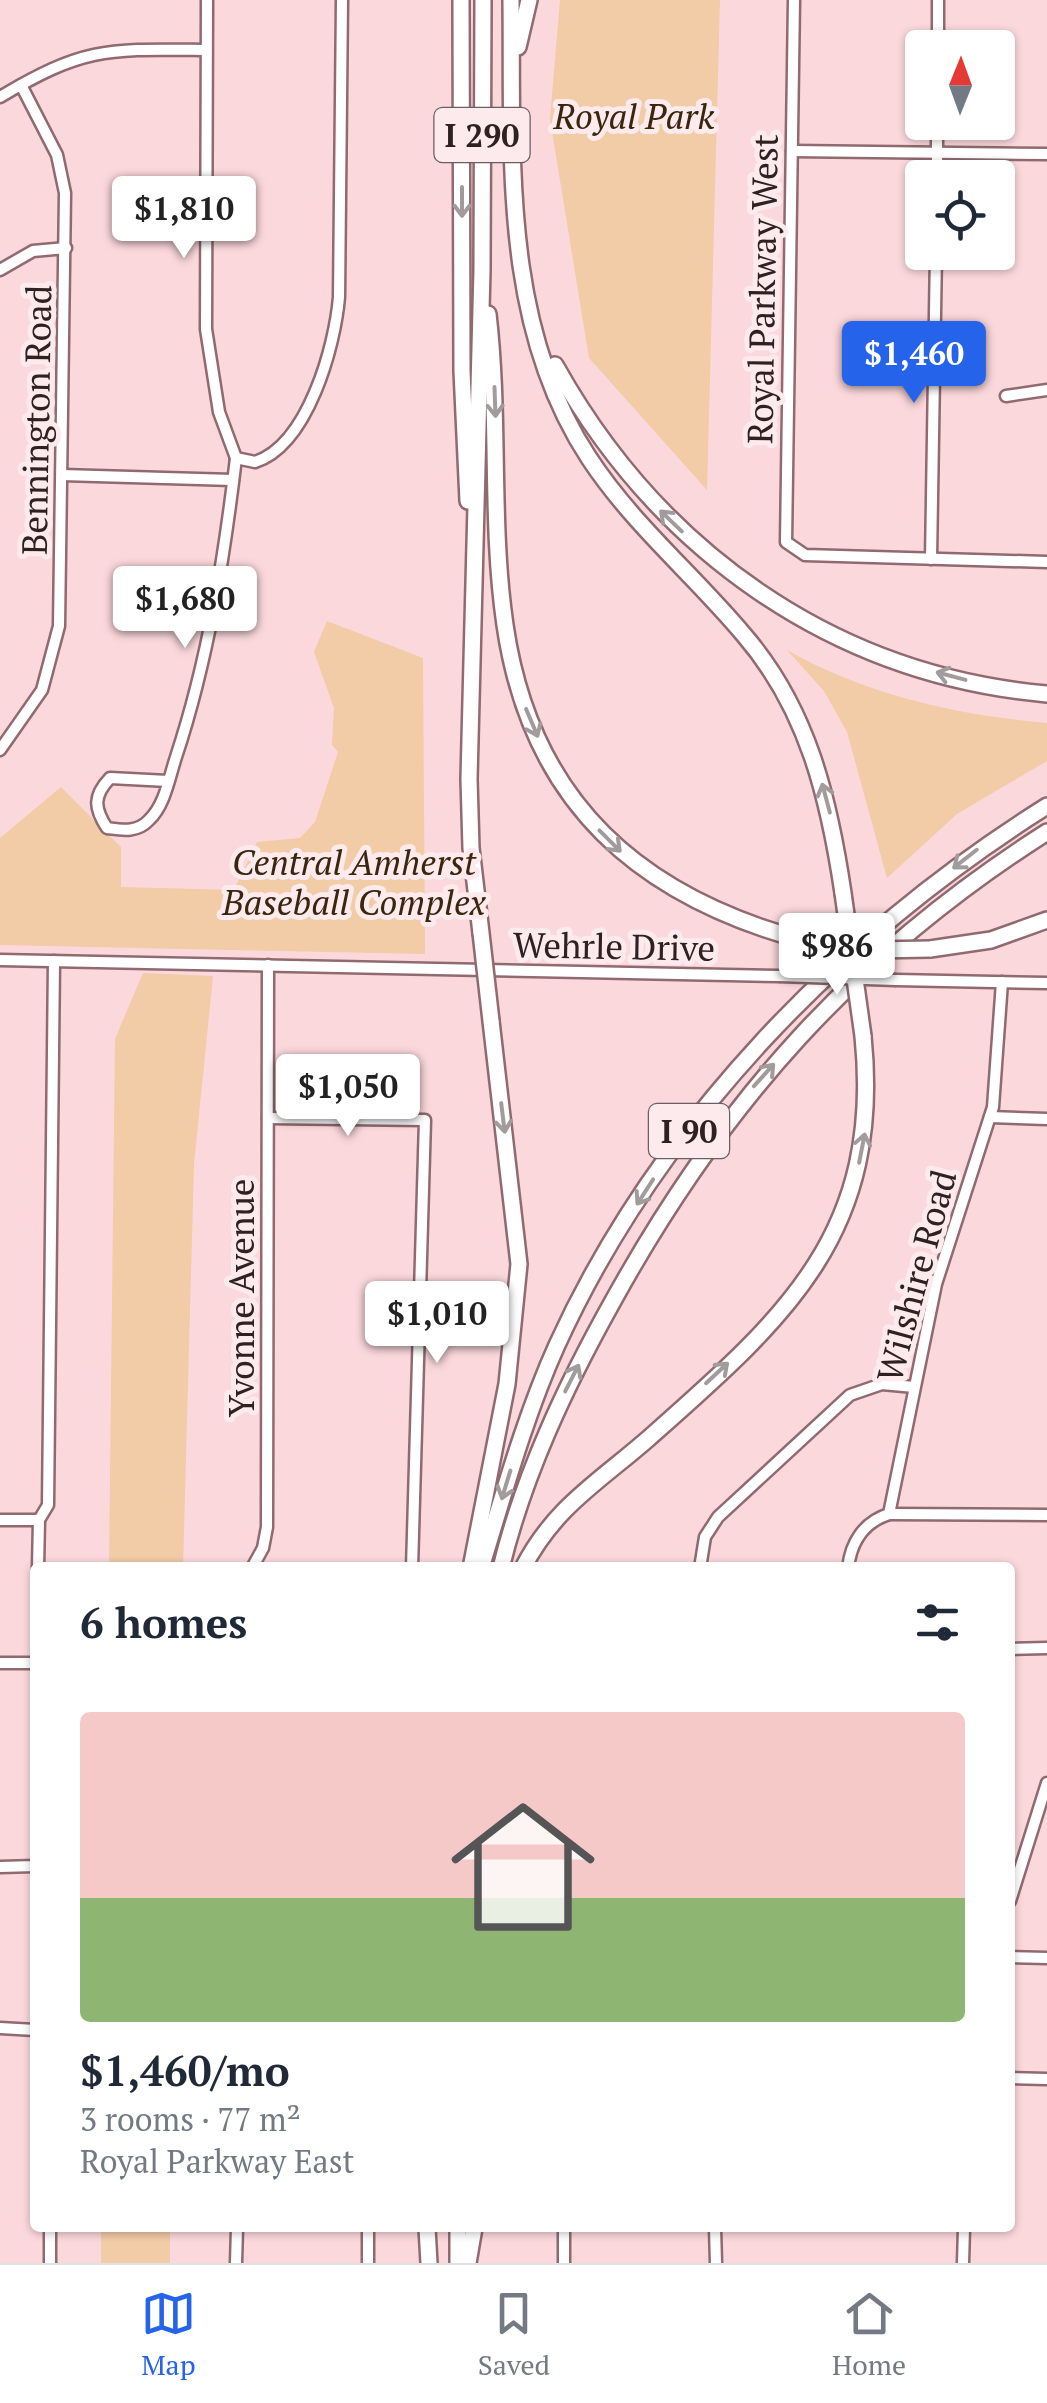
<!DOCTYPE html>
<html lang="en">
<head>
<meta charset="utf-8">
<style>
	:root { --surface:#fff; --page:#f2f2f3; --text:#1f2937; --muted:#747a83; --line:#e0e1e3; --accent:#2563eb }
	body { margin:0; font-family:"PT Serif",serif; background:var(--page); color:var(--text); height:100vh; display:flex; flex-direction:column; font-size:38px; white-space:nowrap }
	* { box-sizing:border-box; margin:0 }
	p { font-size:32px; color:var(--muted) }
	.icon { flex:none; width:55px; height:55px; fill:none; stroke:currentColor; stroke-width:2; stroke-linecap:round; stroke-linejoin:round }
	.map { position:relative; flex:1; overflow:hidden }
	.drawer { position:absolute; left:30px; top:1562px; width:985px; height:670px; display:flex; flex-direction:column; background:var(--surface); border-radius:10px; box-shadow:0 2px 8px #0004 }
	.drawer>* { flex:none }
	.needle { width:65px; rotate:1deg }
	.controls { position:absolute; left:905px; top:30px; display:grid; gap:20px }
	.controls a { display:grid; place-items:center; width:110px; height:110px; border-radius:10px; background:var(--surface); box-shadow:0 2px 8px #0004; font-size:50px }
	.price { position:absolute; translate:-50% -85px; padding:0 22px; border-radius:10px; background:#fff; color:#222; font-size:32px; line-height:65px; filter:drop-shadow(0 2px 5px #0008) }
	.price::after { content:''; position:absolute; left:50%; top:60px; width:30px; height:22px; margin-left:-15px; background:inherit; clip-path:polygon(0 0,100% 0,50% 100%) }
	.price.current { background:var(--accent); color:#fff }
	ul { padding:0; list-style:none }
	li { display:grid; align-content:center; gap:20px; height:530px; padding:0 50px }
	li+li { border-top:2px solid var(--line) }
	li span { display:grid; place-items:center; height:310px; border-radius:10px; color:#555 }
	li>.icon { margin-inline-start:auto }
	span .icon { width:180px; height:180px; fill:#fffc; stroke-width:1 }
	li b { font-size:42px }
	h2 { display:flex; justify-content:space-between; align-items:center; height:120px; padding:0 50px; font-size:42px }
	.dock { display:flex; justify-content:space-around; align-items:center; height:140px; border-top:2px solid var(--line); background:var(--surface); font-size:28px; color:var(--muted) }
	.dock a { display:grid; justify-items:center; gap:5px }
	.dock .current { color:var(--accent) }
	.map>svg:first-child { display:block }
	.green { fill:#f2cba7 }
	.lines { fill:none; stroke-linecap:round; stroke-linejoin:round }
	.minor-casing { stroke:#906a70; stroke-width:15 }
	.highway-casing { stroke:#906a70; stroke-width:20 }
	.minor { stroke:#fff; stroke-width:10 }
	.highway { stroke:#fff; stroke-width:15 }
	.minor-bridge-casing { stroke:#906a70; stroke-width:15; stroke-linecap:butt }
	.highway-bridge-casing { stroke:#906a70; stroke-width:20; stroke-linecap:butt }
	.minor-bridge { stroke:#fff; stroke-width:10 }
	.highway-bridge { stroke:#fff; stroke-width:15 }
	.oneway { stroke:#a19b9c }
	.labels { text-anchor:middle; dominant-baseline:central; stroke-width:10; stroke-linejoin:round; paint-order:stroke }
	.shield { fill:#fceaec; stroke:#6c5d5f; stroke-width:2.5 }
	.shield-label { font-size:32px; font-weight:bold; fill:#2f2022 }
	.park-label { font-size:35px; font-style:italic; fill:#3b250e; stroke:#fceaec }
	.street-label { font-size:35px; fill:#2f2022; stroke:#fceaec }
</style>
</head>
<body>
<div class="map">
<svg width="1047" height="2263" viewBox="0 0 1047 2263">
	<rect width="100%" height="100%" fill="#fbd8dc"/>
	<g class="green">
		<path d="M560,0H720L707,490L589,358L550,119Z"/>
		<path d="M327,621L423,658L425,954L0,945V838L61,787L121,847V887L234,890L257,842L300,838L315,822L338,752L332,745L334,708L314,652Z"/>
		<path d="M787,650C866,695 957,715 1047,723V761L957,814L887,878L847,732L824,691Z"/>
		<path d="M143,973L213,976L194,1164L183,1567H109L115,1039Z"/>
		<rect x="101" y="2228" width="69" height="35"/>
	</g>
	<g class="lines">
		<defs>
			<g id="minor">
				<path d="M207,0L206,329L219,412L236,458"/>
				<path d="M794,0L786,542L805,555L1047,562"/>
				<path d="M938,48V0"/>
				<path d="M0,97C85,46 109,49 206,50"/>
				<path d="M792,151L1047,154"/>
				<path d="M937,178V122"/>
				<path d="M0,270L33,251L66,248"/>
				<path d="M1006,396L1047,390"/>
				<path d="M236,458L255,462C308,445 335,346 339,297L342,0"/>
				<path d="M62,475L233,480"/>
				<path d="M931,559L936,252"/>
				<path d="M0,750L42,690L59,626L65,193L57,155L21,85"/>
				<path d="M168,781L110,778C93,796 94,808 107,828C122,830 137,833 149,820C165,805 169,778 176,757C208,660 224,559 236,458"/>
				<path d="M0,960L779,976"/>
				<path d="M896,980L1047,983"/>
				<path d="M990,1117L1047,1119"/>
				<path d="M268,1118L425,1120L412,1568"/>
				<path d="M889,1514L1047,1515"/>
				<path d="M0,1520H39"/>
				<path d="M38,1568L39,1520L48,1505L54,961"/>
				<path d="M252,1568L263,1548L267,1527L268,965"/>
				<path d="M700,1568L705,1537L718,1517L850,1395L882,1384L914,1387"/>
				<path d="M848,1568C851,1542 864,1522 889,1514L936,1284L993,1107L1002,982"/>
				<path d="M1010,1649L1047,1648"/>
				<path d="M0,1663H35"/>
				<path d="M0,1867L35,1866"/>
				<path d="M1010,1901L1047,1783"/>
				<path d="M1010,1957L1047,1958"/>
				<path d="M0,2028L35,2030"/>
				<path d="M1010,2078L1047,2079"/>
				<path d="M715,2228L716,2263"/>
				<path d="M50,2263V2228"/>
				<path d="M236,2263L237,2228"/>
				<path d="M368,2263V2228"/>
				<path d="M564,2263V2228"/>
				<path d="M963,2263L964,2228"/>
			</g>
			<g id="highway">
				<path d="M461,0L462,371L468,501"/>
				<path d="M511,0C513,153 500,323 589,458C633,525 693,574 744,635C808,709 829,799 843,893"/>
				<path d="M518,47L529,0"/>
				<path d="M488,314C500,417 490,523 505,625C531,804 641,898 809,942"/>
				<path d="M555,365C658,550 832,675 1047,694"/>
				<path d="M481,933L471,848L469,779L482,270L483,0"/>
				<path d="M930,949L991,940L1047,920"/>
				<path d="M471,1568L507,1384L519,1264L491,1021"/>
				<path d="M481,1568C504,1493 525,1416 557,1345C658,1123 843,934 1047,806"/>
				<path d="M501,1568C524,1474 566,1385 613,1301C723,1102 854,955 1047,832"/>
				<path d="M523,1568C554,1507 600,1481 649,1438C786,1317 883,1233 863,1036"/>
				<path d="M427,2228L429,2263"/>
				<path d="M458,2263V2228"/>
				<path d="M468,2263L474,2228"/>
			</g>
		</defs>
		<use href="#minor" class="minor-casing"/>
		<use href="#highway" class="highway-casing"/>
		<use href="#minor" class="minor"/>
		<use href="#highway" class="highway"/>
		<defs>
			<path id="minor-bridge" d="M779,976L896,980"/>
			<g id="highway-bridge">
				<path d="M843,893L863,1036"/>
				<path d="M481,933L491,1021"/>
				<path d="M809,942L875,950L930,949"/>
			</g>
		</defs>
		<use href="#minor-bridge" class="minor-bridge-casing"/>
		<use href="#highway-bridge" class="highway-bridge-casing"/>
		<use href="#minor-bridge" class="minor-bridge"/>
		<use href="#highway-bridge" class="highway-bridge"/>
	</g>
	<defs><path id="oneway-shaft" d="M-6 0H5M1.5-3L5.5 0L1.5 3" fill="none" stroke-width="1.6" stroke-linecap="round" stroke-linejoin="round" transform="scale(2.5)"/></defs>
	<g class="oneway">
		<use href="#oneway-shaft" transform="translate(462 202) rotate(90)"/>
		<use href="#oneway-shaft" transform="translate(495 402) rotate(88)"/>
		<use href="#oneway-shaft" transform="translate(671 521) rotate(-136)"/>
		<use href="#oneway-shaft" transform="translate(951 676) rotate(-165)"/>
		<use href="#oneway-shaft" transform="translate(532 723) rotate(67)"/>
		<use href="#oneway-shaft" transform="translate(826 798) rotate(-105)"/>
		<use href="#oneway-shaft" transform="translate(610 841) rotate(45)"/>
		<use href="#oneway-shaft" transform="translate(965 859) rotate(142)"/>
		<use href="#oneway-shaft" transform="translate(764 1075) rotate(-48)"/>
		<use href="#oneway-shaft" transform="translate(503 1118) rotate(83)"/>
		<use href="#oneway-shaft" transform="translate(862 1148) rotate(-79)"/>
		<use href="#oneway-shaft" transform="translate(645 1192) rotate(123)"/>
		<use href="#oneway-shaft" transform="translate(717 1373) rotate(-43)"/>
		<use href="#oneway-shaft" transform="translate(572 1378) rotate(-63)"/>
		<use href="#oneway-shaft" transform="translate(506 1485) rotate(107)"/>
	</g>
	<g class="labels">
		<g class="shield">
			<rect x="434.5" y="108" width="95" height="54" rx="8"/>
			<rect x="649" y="1104" width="80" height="54" rx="8"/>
		</g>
		<g class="shield-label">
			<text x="482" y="135">I 290</text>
			<text x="689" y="1131">I 90</text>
		</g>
		<g class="park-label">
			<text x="634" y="116">Royal Park</text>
			<text x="354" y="862">Central Amherst<tspan x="354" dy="40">Baseball Complex</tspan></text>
		</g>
		<g class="street-label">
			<text transform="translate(762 289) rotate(-89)">Royal Parkway West</text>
			<text transform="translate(36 420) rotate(-89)">Bennington Road</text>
			<text transform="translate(614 946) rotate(1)">Wehrle Drive</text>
			<text transform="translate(916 1276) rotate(-75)">Wilshire Road</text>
			<text transform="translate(241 1298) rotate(-90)">Yvonne Avenue</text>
		</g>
	</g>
</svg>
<div class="controls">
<a><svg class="needle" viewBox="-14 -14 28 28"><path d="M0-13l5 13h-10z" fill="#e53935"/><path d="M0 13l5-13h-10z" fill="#747a83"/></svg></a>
<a><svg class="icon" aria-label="locate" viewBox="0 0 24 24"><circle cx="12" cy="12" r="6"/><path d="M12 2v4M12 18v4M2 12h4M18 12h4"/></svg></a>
</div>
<b class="price" style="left:184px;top:261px">$1,810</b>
<b class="price current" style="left:914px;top:406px">$1,460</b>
<b class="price" style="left:185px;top:651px">$1,680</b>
<b class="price" style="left:837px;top:998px">$986</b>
<b class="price" style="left:348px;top:1139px">$1,050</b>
<b class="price" style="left:437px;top:1366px">$1,010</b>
<section class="drawer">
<h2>6 homes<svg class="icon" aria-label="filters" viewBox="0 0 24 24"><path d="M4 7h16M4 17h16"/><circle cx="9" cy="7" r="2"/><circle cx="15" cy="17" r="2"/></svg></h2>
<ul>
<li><span style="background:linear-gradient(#f6c9c9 60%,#8fb573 0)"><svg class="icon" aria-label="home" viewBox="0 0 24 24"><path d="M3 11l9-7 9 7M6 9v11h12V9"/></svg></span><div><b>$1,460/mo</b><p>3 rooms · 77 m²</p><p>Royal Parkway East</p></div></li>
</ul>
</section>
</div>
<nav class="dock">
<a class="current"><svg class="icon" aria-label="map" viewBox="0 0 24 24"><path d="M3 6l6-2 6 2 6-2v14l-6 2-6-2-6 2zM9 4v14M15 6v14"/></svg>Map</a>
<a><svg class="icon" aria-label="saved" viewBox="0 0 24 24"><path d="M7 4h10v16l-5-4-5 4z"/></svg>Saved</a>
<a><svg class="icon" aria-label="home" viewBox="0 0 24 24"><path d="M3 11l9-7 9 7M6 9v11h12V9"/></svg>Home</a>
</nav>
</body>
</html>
